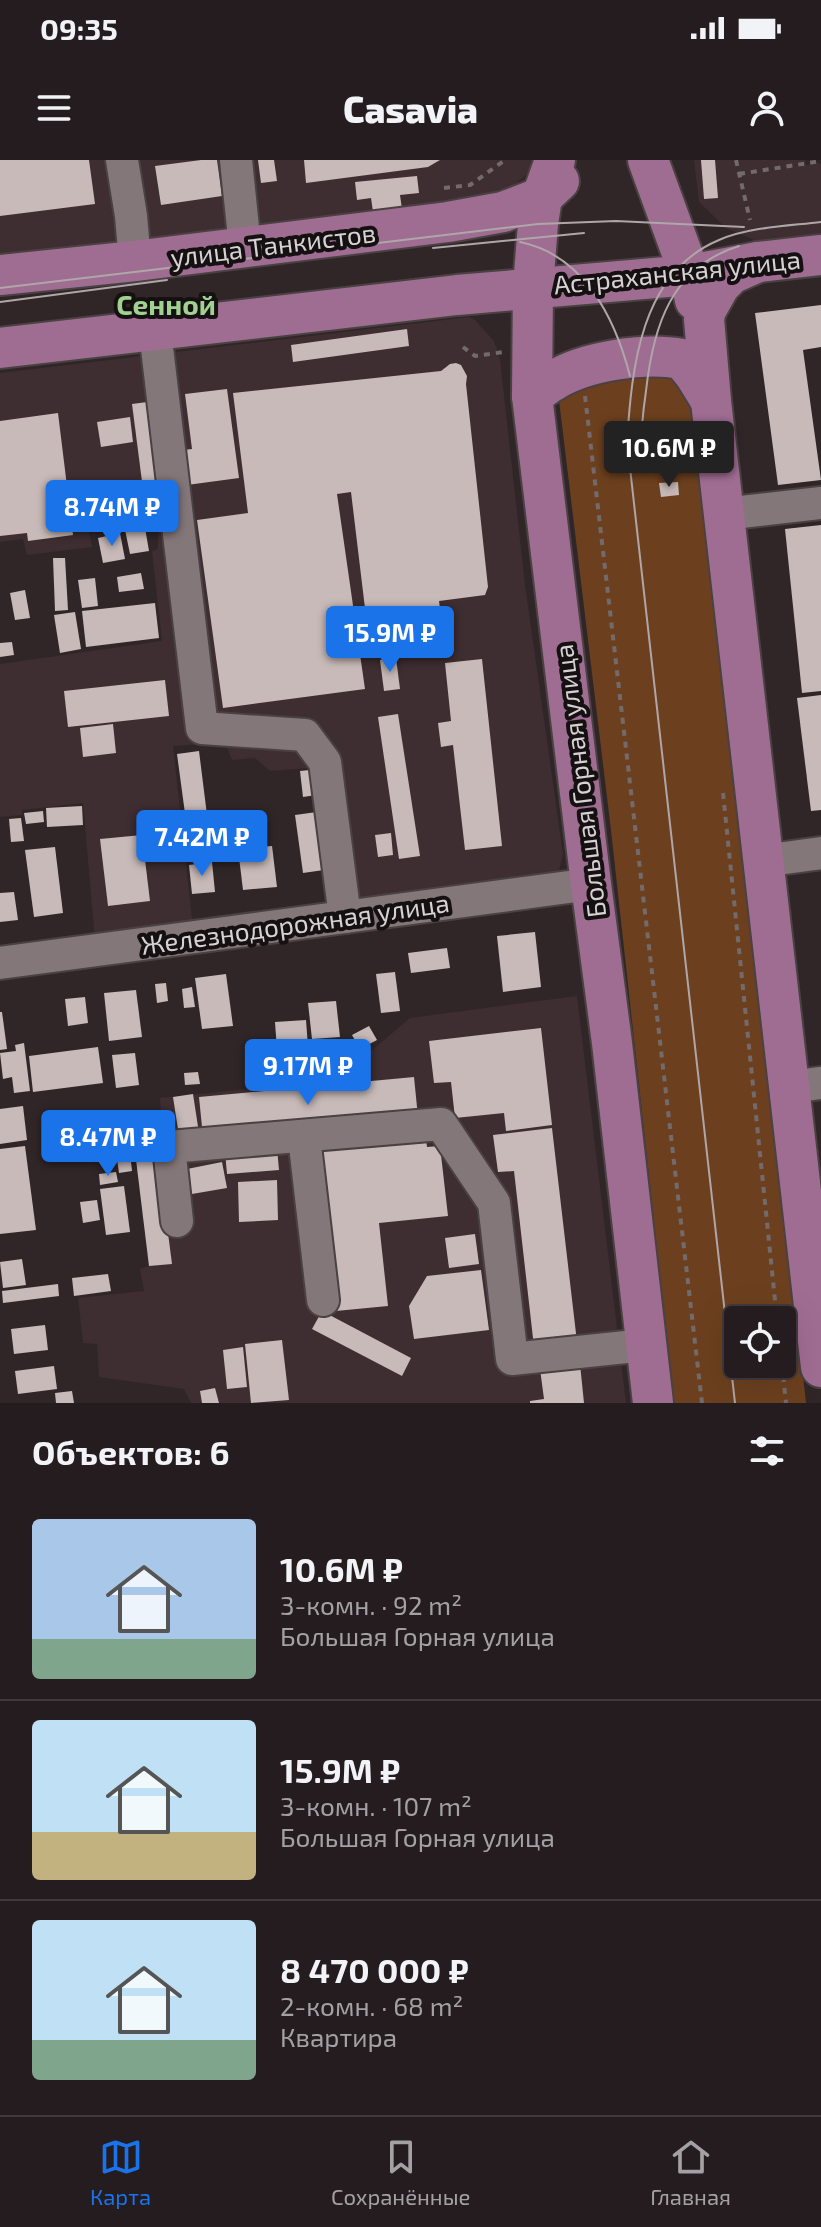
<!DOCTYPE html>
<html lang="ru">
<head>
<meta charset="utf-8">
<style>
	:root { --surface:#241c1e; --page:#2c2527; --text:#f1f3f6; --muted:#a3a1a4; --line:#413a3c; --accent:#1a73e8 }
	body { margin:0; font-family:"Exo 2",sans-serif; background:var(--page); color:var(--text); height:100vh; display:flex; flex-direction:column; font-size:30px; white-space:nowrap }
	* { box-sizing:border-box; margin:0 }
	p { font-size:26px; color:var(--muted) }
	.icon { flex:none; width:44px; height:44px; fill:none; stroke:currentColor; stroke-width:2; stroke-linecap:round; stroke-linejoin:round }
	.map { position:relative; height:1243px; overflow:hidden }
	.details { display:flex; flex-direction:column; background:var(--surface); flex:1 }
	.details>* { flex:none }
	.tools { position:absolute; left:724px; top:1146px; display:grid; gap:16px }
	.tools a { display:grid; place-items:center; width:72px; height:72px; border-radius:8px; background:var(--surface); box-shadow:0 8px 32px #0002,0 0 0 2px var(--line); font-size:40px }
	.price { position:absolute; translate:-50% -68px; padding:0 18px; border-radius:8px; background:var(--accent); color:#fff; font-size:26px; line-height:52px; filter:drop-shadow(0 2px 4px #0008) }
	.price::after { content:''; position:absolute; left:50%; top:48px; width:24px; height:18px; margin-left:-12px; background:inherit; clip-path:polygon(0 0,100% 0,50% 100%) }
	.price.active { background:#222; color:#fff }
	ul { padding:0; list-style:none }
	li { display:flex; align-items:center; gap:24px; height:200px; padding:0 32px }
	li+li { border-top:2px solid var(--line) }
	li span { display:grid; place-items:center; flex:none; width:224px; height:160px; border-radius:8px; color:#555 }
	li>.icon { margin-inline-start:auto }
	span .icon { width:96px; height:96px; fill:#fffc; stroke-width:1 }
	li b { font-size:34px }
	h2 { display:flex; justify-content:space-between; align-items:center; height:96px; padding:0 32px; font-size:34px }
	.status { display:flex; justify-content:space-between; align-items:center; height:56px; padding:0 40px; background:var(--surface); direction:ltr }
	.status svg { height:22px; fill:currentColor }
	header { display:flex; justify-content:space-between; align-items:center; height:104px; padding:0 32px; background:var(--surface); font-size:36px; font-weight:800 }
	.tab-bar { display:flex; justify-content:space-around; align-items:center; height:112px; border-top:2px solid var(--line); background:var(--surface); font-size:22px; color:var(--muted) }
	.tab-bar a { display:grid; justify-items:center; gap:4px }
	.tab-bar .active { color:var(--accent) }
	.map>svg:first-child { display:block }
	.built { fill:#3e2d31 }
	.green { fill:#6c401e; fill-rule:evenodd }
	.building { fill:#c8bab8 }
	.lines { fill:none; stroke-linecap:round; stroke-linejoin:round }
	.minor-casing { stroke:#4a4143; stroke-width:36 }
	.major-casing { stroke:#4a4143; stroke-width:44 }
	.path { stroke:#736a6c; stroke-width:4; stroke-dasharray:6 6; stroke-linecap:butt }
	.minor { stroke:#84777a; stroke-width:32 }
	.major { stroke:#a06d92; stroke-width:40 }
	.tram { stroke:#aea6a8; stroke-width:2 }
	.labels { text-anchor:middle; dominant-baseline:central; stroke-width:8; stroke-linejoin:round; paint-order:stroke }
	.street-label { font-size:26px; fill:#d8d1d3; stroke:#151011 }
	.neighbourhood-label { font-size:28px; font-weight:bold; fill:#a1d191; stroke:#151011 }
</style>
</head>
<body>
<div class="status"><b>09:35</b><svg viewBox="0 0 49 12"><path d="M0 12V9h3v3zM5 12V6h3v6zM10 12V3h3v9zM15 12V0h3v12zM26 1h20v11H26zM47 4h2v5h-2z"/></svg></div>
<header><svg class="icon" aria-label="menu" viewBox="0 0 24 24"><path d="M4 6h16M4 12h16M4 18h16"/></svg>Casavia<svg class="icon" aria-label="person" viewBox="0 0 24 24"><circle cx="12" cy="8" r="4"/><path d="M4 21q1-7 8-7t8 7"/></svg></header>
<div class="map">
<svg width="821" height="1243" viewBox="0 0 821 1243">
	<rect width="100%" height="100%" fill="#302628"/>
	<g class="built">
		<path d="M0,0H535L525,16L504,33L487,40L0,99Z"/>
		<path d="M694,0H805L806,5L821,3V82L769,86L726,68L699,42Z"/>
		<path d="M469,157L475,160L494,181L500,199L525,425L563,694L559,710L544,718L336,747L321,607L270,611L255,598L232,600L225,582L173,586L193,767L95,780L83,643L22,650V655L0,657V504L162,481L152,391L158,389V343L85,353L92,387L27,395L23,379L0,382V213Z"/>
		<path d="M577,836L626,1243H191L184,1229L99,1217L97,1184L83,1183L78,1138L144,1131L140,1109L149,1106L133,975L162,971L160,938L337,920L410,858Z"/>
	</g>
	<path class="green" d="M673,210L689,229L702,303L806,1243H674L611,670L559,240L580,223ZM738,1160H782V1204H738Z"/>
	<g class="building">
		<path d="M0,0H89L95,44L0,56Z"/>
		<path d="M201,0H217L222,36L161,45L155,6Z"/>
		<path d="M258,0H274L277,21L261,23Z"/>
		<path d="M304,0H440L428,7L306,23Z"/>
		<path d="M701,0H715L718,38L704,39Z"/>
		<path d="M417,16L419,33L400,35L402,49L373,52L371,38L357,40L355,22Z"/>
		<path d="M821,145V187L803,190L821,320L778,325L755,153Z"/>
		<path d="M407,169L409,186L293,202L291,185Z"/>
		<path d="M456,203L461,205L467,216L466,224L488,427L485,435L439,441L441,456L367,465L351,332L337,334L365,529L223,548L197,360L248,353L233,233L441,211L450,204Z"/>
		<path d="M227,229L239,318L187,325L183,290L192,289L185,234Z"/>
		<path d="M155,241L167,334L144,337L132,244Z"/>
		<path d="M58,253L73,375L28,381L27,373L0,376V261Z"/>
		<path d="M130,257L133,282L101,287L97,262Z"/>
		<path d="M678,322L679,335L661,337L659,323Z"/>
		<path d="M143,356L149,391L130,394L123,360Z"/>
		<path d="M821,365V531L802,533L785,369Z"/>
		<path d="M120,373L125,399L103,403L98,378Z"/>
		<path d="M53,398H65L68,450L55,451Z"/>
		<path d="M141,413L144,429L119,432L117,417Z"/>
		<path d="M95,418L98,446L82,448L78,420Z"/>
		<path d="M25,430L30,458L15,460L10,433Z"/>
		<path d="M155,443L159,478L86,487L82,451Z"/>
		<path d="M75,452L81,489L60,493L54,455Z"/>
		<path d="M12,482L14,495L0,497V483Z"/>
		<path d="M396,498L400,529L384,531L380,500Z"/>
		<path d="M482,499L502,686L465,690L453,585L441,587L438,563L451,561L445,503Z"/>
		<path d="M165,520L169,556L68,567L64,531Z"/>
		<path d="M821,535V650L811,651L797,538Z"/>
		<path d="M398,554L420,696L399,699L378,557Z"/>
		<path d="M113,564L116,593L83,597L80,568Z"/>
		<path d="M199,591L212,695L191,698L177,594Z"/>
		<path d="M320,609L323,634L303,637L300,611Z"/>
		<path d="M82,646L83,665L47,667L46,648Z"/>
		<path d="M43,651L44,662L26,664L24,653Z"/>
		<path d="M324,651L331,709L303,713L295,655Z"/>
		<path d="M21,658L24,681L11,682L9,659Z"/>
		<path d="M391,673L393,695L378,697L375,675Z"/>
		<path d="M142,675L150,741L108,746L100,679Z"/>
		<path d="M272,686L277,727L243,730L238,689Z"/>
		<path d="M55,687L63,753L34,757L25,690Z"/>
		<path d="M212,702L215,732L192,734L189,705Z"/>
		<path d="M14,732L18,760L0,762V733Z"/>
		<path d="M535,772L541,827L503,832L497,776Z"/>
		<path d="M447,788L450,808L411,813L408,793Z"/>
		<path d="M395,812L400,851L381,853L376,814Z"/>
		<path d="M226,814L233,866L202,869L195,818Z"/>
		<path d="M166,823L168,841L157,843L155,824Z"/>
		<path d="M192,827L195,847L184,848L182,829Z"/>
		<path d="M136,830L142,877L109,881L104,833Z"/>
		<path d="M85,837L88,863L68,866L65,839Z"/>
		<path d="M336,841L340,877L312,879L308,843Z"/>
		<path d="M0,852H2L7,889L0,890Z"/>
		<path d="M306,860L308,887L277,890L275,862Z"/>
		<path d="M369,866L377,880L360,889L352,875Z"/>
		<path d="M541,868L552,965L506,971L504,953L455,958L451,922L434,923L429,881Z"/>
		<path d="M24,883L30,931L14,933L12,917L3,919L0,893L16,891L15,885Z"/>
		<path d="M98,887L103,923L33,932L29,896Z"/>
		<path d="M135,893L139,925L116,928L112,895Z"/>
		<path d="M198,912L200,924L185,925L184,913Z"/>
		<path d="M414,917L418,957L203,977L199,937Z"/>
		<path d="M193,934L199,973L179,976L173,937Z"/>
		<path d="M23,946L27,980L0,984V949Z"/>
		<path d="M552,968L577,1182L534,1187L514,1011L498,1012L493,975Z"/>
		<path d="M155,972L172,1104L149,1106L133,975Z"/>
		<path d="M120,973L121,980L51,989L50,982Z"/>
		<path d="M426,979L427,987L440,986L448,1056L379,1063L388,1146L336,1151L319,990Z"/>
		<path d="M129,983L132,1011L119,1013L115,985Z"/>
		<path d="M25,986L36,1070L0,1074V989Z"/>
		<path d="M277,988L279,1010L227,1014L225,992Z"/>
		<path d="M222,1002L227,1028L192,1034L187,1009Z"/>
		<path d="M116,1012L118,1022L100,1025L99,1014Z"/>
		<path d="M277,1020L278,1060L239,1062L238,1022Z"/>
		<path d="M124,1026L130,1072L106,1075L100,1029Z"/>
		<path d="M97,1040L100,1060L83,1063L80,1042Z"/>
		<path d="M475,1074L479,1104L449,1108L445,1078Z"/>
		<path d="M22,1099L26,1125L3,1128L0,1102Z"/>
		<path d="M481,1110L489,1170L414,1179L409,1146L427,1116Z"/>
		<path d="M108,1114L111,1131L74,1136L72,1118Z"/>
		<path d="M58,1124L59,1136L3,1143L2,1131Z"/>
		<path d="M322,1151L411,1198L402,1216L312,1169Z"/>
		<path d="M45,1165L48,1190L14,1194L11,1169Z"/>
		<path d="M282,1180L289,1240L251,1243L245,1184Z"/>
		<path d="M243,1187L247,1227L227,1229L223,1190Z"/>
		<path d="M580,1204L584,1243H530V1241L544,1239L540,1209Z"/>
		<path d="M54,1206L57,1229L18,1234L15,1211Z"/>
		<path d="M215,1228L219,1243H202L200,1231Z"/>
		<path d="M72,1231L74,1243H56L55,1233Z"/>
	</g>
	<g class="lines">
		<defs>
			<g id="minor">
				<path d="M122,0L131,56L135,101"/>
				<path d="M236,0L245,87"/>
				<path d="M155,171L202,568L305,575L325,602L345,757"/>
				<path d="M724,354L821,343"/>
				<path d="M763,701L821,693"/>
				<path d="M0,803L591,724"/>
				<path d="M789,927L821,923"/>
				<path d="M304,977L323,1140"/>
				<path d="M177,1061L169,987L441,964L494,1043L512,1199L645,1185"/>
			</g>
			<g id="major">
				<path d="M555,0L542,37L538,64L533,127L532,236L591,724L612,883L653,1243"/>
				<path d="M648,0L690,115L695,140"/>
				<path d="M758,102L731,114L720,125L706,150L704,159L711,241L821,1207"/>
				<path d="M0,115L135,101L448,62L503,52L542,37L559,21"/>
				<path d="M0,188L457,135L690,115L758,102L821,95"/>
				<path d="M532,236C539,231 545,225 553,221C585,201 644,192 682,199L695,215L711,241"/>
			</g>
		</defs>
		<use href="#minor" class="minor-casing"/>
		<use href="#major" class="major-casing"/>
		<g class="path">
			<path d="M736,0L750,60"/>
			<path d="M739,14L821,1"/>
			<path d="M444,28L470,25L505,0"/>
			<path d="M463,187L475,196L504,192"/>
			<path d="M585,236L702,1243"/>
			<path d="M723,633L777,1160"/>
			<path d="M782,1204L786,1243"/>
		</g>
		<use href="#minor" class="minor"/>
		<use href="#major" class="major"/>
		<g class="tram">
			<path d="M520,82C584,95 615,158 630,216"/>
			<path d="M433,88L584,73"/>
			<path d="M0,128L538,64L616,61L744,67"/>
			<path d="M0,142L167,120"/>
			<path d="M641,310C640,283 642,258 646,231C653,167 671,107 739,86"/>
			<path d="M735,1243L627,281C632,208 640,113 719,80C749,67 788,66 821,62"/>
		</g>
	</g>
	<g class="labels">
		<g class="street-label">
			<text transform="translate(273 84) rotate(-7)">улица Танкистов</text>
			<text transform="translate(677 111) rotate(-6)">Астраханская улица</text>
			<text transform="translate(579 621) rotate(-97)">Большая Горная улица</text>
			<text transform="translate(295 763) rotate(-8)">Железнодорожная улица</text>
		</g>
		<g class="neighbourhood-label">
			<text x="166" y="144">Сенной</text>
		</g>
	</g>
</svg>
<div class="tools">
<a><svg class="icon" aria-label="locate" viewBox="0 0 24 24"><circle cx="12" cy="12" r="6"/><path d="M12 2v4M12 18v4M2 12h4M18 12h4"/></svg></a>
</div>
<b class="price active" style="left:669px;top:329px">10.6M ₽</b>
<b class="price" style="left:112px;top:388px">8.74M ₽</b>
<b class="price" style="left:390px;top:514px">15.9M ₽</b>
<b class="price" style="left:202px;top:718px">7.42M ₽</b>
<b class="price" style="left:308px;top:947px">9.17M ₽</b>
<b class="price" style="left:108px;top:1018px">8.47M ₽</b>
</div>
<section class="details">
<h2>Объектов: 6<svg class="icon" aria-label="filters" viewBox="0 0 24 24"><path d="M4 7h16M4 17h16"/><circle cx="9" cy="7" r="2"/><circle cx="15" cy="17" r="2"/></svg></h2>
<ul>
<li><span style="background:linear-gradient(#a9c7e8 75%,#7fa58c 0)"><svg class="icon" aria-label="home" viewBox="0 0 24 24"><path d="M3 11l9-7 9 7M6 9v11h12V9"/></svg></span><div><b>10.6M ₽</b><p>3-комн. · 92 m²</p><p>Большая Горная улица</p></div></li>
<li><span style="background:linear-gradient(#bfe0f5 70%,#c2b280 0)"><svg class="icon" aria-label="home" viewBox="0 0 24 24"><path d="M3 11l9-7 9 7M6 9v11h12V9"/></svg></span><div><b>15.9M ₽</b><p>3-комн. · 107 m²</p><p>Большая Горная улица</p></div></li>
<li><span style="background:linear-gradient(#bfe0f5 75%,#7fa58c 0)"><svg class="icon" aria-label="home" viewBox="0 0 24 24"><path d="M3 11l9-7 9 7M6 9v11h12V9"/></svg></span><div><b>8 470 000 ₽</b><p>2-комн. · 68 m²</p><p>Квартира</p></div></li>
</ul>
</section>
<nav class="tab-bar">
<a class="active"><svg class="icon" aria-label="map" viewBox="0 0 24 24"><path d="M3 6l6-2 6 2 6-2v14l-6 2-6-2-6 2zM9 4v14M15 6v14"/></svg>Карта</a>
<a><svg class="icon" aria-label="saved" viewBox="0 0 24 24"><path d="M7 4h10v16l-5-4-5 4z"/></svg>Сохранённые</a>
<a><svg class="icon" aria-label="home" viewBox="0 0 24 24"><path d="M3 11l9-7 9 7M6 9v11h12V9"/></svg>Главная</a>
</nav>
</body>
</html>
